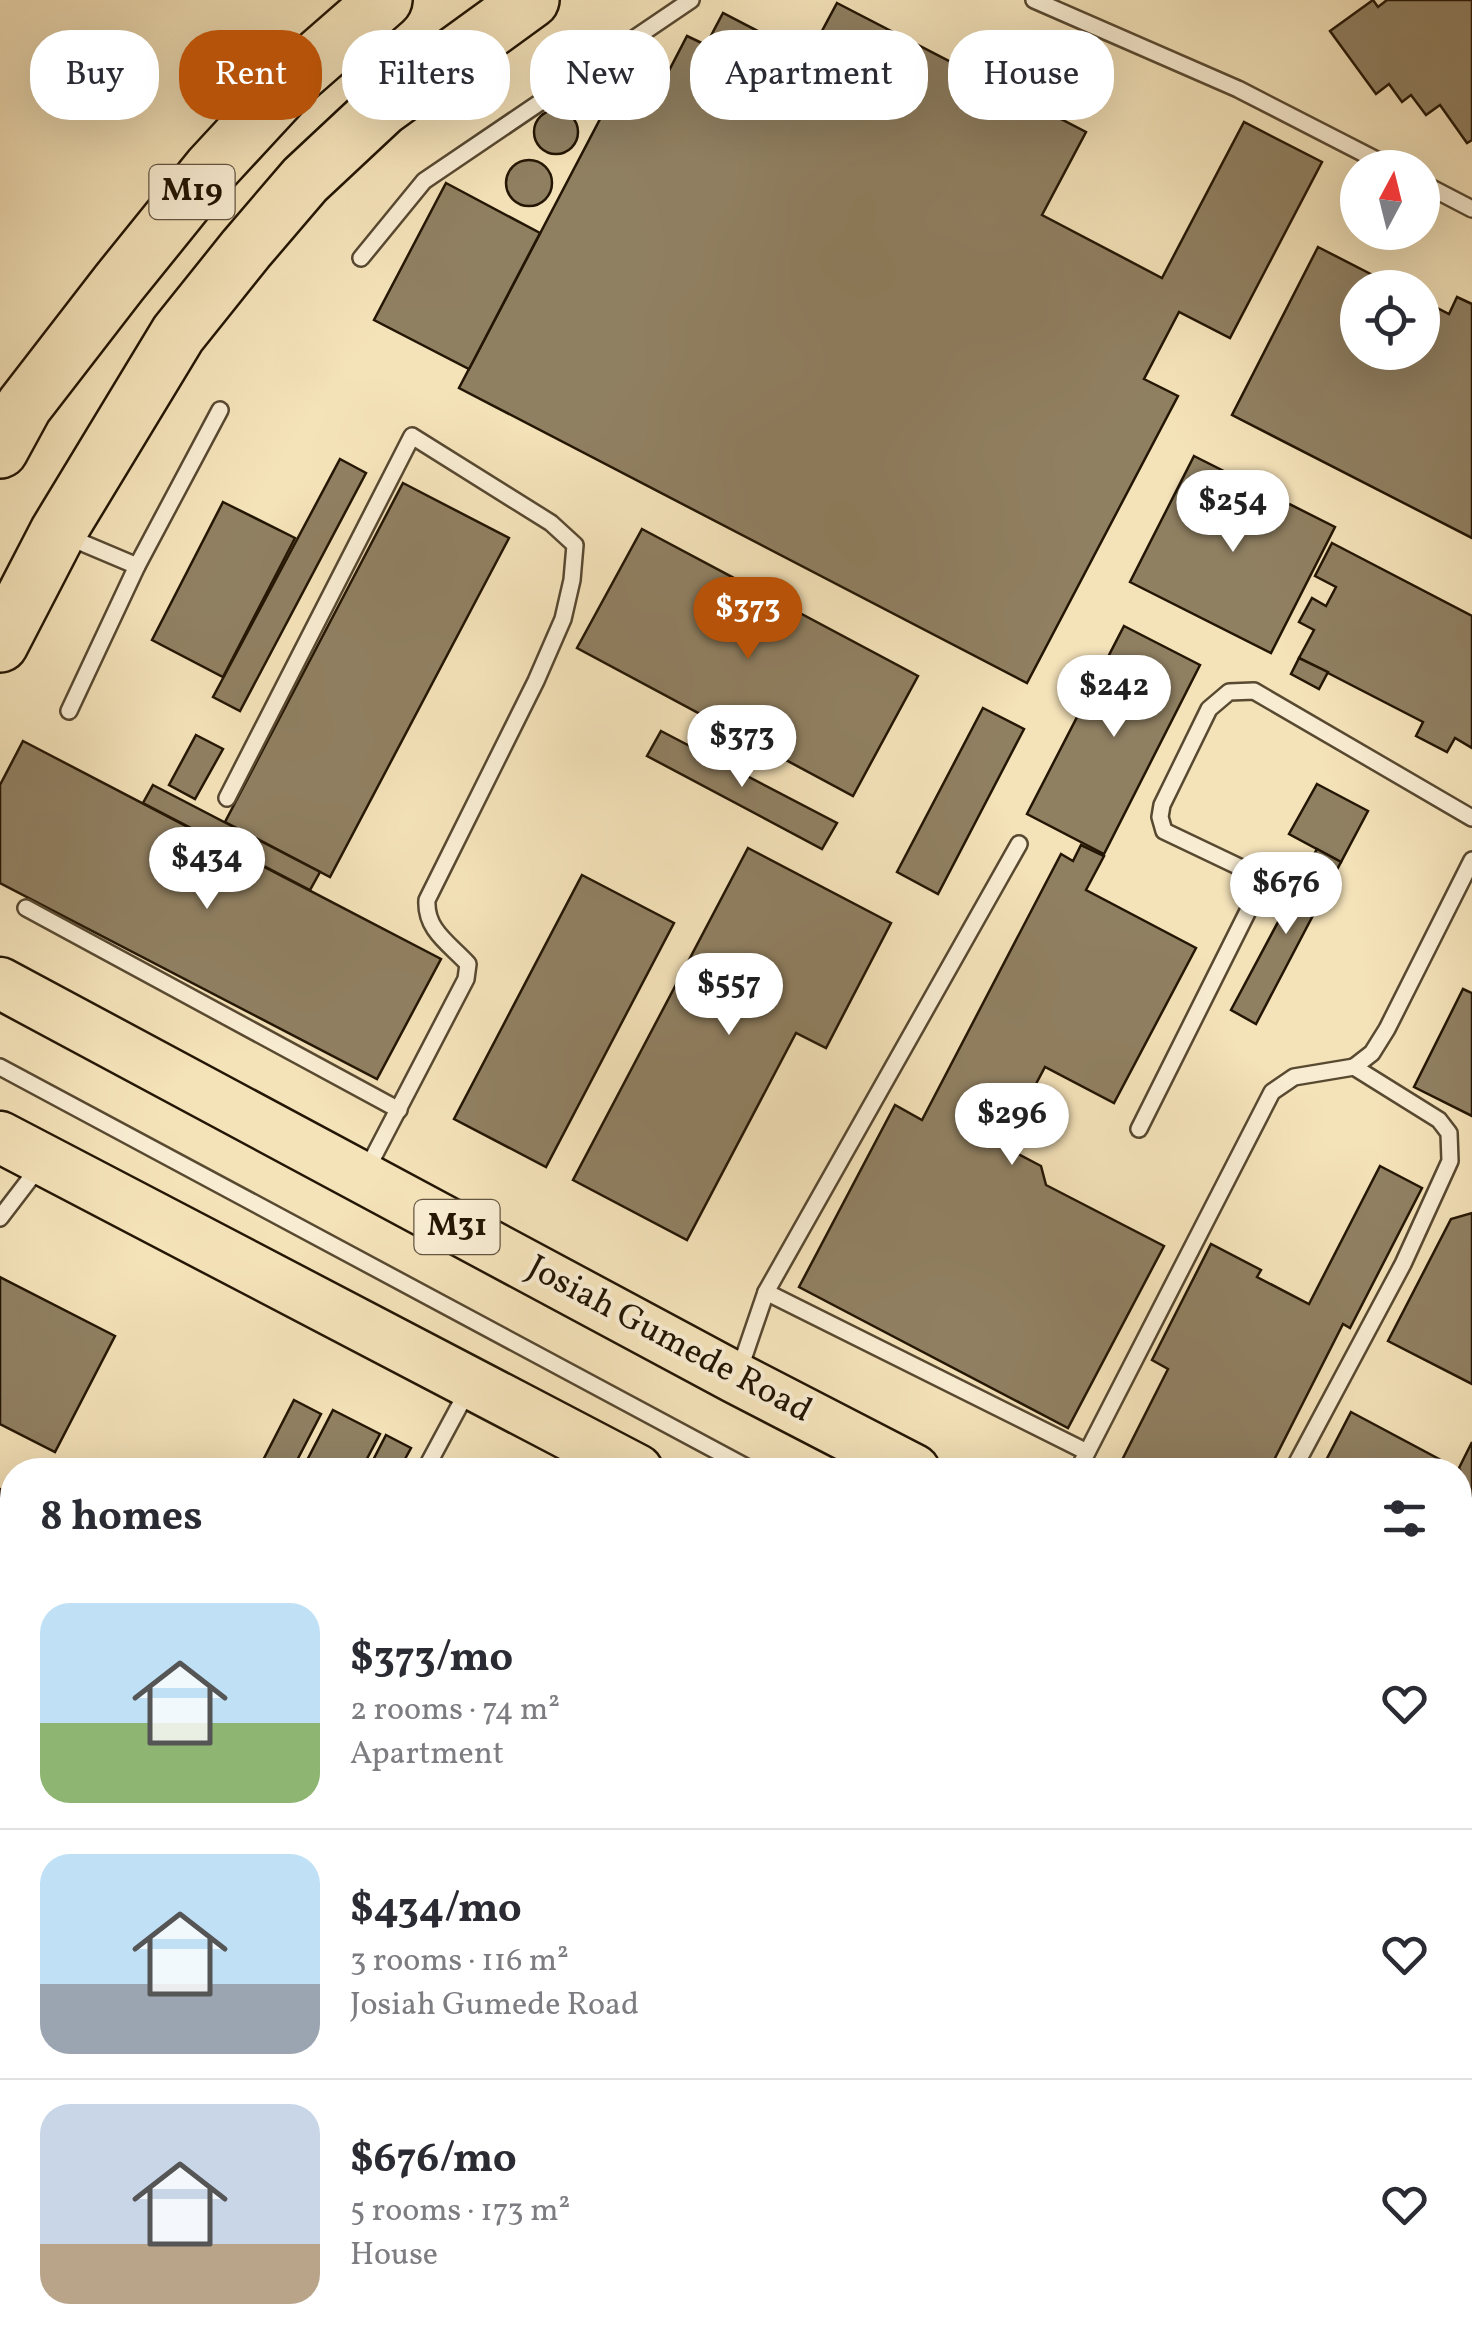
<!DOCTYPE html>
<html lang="en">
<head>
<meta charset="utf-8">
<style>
	:root { --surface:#fff; --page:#f7f7f7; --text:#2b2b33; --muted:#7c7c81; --line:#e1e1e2; --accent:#b45309 }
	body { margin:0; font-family:Vollkorn,serif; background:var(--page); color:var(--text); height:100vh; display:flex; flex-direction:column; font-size:38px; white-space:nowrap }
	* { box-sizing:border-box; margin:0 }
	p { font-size:32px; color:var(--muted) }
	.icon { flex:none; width:55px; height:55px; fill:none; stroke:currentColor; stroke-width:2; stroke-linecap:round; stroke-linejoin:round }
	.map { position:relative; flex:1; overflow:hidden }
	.panel { position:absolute; left:0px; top:1458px; width:1472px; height:892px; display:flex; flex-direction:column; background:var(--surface); border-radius:40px 40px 0 0; box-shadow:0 10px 40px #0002 }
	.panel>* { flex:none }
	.top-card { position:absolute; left:30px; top:30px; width:1412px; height:90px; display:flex; gap:20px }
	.needle { width:65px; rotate:7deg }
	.buttons { position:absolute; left:1340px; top:150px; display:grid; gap:20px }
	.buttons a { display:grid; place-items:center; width:100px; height:100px; border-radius:50%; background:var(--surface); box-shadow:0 10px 40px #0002; font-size:50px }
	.price { position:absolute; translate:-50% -85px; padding:0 22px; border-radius:35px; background:#fff; color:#222; font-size:32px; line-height:65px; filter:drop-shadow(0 2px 5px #0008) }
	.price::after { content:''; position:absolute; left:50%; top:60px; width:30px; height:22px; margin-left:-15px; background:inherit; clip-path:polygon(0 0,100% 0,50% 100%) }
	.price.current { background:var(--accent); color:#fff }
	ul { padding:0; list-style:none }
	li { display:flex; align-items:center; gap:30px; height:250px; padding:0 40px }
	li+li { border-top:2px solid var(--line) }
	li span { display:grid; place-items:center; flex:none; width:280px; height:200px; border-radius:30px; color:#555 }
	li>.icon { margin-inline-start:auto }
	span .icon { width:120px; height:120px; fill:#fffc; stroke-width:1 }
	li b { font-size:42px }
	h2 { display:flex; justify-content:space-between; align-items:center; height:120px; padding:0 40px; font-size:42px }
	.chip { padding:0 35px; border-radius:40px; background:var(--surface); box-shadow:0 10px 40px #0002; font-size:35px; line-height:90px }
	.chip.current { background:var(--accent); color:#fff }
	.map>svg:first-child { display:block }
	.building { fill:#908062; stroke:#241604; stroke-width:2.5 }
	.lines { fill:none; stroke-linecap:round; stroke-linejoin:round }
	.lane-casing { stroke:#584931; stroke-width:20 }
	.street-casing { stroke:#584931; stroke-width:38 }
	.secondary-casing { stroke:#241604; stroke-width:50 }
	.primary-casing { stroke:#241604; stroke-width:55 }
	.highway-casing { stroke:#241604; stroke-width:60 }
	.lane { stroke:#f8ecd2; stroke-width:15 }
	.street { stroke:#f8ecd2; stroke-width:32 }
	.secondary { stroke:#f8ecd2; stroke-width:45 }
	.primary { stroke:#f4e2b9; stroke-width:50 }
	.highway { stroke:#f4e2b9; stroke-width:55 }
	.labels { text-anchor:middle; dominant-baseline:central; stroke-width:8; stroke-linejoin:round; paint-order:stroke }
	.shield { fill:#f8ecd2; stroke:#645642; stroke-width:2.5 }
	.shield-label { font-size:32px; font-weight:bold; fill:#241604 }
	.street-label { font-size:35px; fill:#241604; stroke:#f8ecd2 }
</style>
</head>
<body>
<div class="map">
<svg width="1472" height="2349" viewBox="0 0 1472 2349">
	<rect width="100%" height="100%" fill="#f4e2b9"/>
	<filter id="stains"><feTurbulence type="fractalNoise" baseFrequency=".002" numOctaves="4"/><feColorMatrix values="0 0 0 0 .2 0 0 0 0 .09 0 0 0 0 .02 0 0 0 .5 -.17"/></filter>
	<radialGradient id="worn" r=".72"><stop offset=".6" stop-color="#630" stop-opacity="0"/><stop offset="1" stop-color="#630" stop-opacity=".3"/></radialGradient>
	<g class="building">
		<path d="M1373,0L1378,7L1387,0H1472V140L1467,143L1440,105L1426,115L1411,95L1402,102L1389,84L1376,94L1330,31Z"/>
		<path d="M837,3L1086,132L1042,215L1162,278L1244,122L1322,162L1230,338L1179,312L1144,379L1178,396L1027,683L459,388L609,102L626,111L645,76L662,84L687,36L706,45L723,13L808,57Z"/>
		<circle cx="556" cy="132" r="22"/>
		<circle cx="529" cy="183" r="23"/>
		<path d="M446,183L540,233L469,369L374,320Z"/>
		<path d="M1318,247L1398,288H1358V352H1422V300L1449,314L1457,297L1472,304V538L1232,415Z"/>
		<path d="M1194,456L1335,527L1271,653L1130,582Z"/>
		<path d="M340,459L366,473L240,711L213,697Z"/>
		<path d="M403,483L509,538L330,877L225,822Z"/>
		<path d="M223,502L295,538L223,677L152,640Z"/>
		<path d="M642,529L918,676L853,796L577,648Z"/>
		<path d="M1332,543L1472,616V748L1455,738L1447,752L1416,736L1423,722L1299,658L1314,630L1299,622L1312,598L1326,606L1336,587L1315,576Z"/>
		<path d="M1124,626L1200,665L1104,854L1027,814Z"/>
		<path d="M1299,658L1328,672L1319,689L1291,674Z"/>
		<path d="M983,708L1024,729L938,894L897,872Z"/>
		<path d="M661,731L837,823L822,849L647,756Z"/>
		<path d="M196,735L223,749L195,799L169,785Z"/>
		<path d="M23,741L441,959L377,1079L0,883V785Z"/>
		<path d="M1317,784L1368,811L1341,862L1289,834Z"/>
		<path d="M153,785L320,872L310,890L143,803Z"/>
		<path d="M1081,845L1104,856L1086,890L1196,948L1114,1103L1045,1067L1003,1146L1041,1166L1046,1185L1164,1246L1068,1428L799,1287L895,1105L922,1120L1061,854L1073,861Z"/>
		<path d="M748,848L891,923L826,1048L796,1033L687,1240L573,1180Z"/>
		<path d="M1317,849L1341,862L1256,1024L1231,1010Z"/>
		<path d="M582,875L674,923L546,1167L454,1119Z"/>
		<path d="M1463,989L1472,993V1116L1414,1087Z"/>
		<path d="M1380,1166L1422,1188L1350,1328L1343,1324L1269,1470H1117L1168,1369L1152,1360L1211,1244L1261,1270L1257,1277L1309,1304Z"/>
		<path d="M1472,1213V1384L1388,1341L1451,1219Z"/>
		<path d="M0,1277L115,1336L55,1452L0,1424Z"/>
		<path d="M294,1400L321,1414L292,1470H258Z"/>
		<path d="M333,1410L380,1434L361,1470H302Z"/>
		<path d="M1351,1412L1439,1459L1433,1470H1321Z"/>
		<path d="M386,1435L411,1448L399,1470H368Z"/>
		<path d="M1472,1442V1646L1460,1640V1470H1458Z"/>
		<path d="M0,1489L12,1496V1634L0,1658Z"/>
		<path d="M12,1634V1675L0,1668V1658Z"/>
		<path d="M0,1891L12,1898V1963L0,1955Z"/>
		<path d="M0,2070L12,2077V2118L0,2141Z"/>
		<path d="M1472,2197V2236L1460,2221V2207Z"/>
		<path d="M231,2338H376L382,2340L377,2349H253Z"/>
		<path d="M532,2338H577L600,2349H526Z"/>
		<path d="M737,2338H803L797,2349H732Z"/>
		<path d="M1341,2338H1376L1370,2349H1335Z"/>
	</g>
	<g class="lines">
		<defs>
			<g id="lane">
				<path d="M1034,0L1238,89L1392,168"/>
				<path d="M1422,183L1472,209"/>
				<path d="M361,258L424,181L691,0"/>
				<path d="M66,536L137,566"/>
				<path d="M69,711L137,566L220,410"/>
				<path d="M227,798L412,436L551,523L575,545L572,580L563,619L536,681L427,900C425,930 450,944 468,964L466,979L365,1173"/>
				<path d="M26,908L399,1110"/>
				<path d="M0,1067L752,1470"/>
				<path d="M1354,1067L1372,1053L1387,1029L1472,860"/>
				<path d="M1139,1129L1254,899L1257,884L1250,872L1164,831L1160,817L1162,805L1209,709L1229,692L1254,691L1472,818"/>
				<path d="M0,1218L39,1167"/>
				<path d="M766,1292L1087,1452"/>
				<path d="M738,1374L766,1292L1019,844"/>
				<path d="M425,1470L468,1390"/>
				<path d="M1078,1470L1272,1092L1294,1077L1354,1067L1439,1120L1449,1133L1450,1161L1403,1264L1293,1470"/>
				<path d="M0,1851L12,1853"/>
				<path d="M0,1973L12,1980"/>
				<path d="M494,2349L500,2338"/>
			</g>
			<g id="street">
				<path d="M0,1754L12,1760"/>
				<path d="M1460,1995L1472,1980"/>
				<path d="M1133,2338L1156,2349"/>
				<path d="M1270,2349L1276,2338"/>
			</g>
			<path id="secondary" d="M1460,1853L1472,1829"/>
			<g id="primary">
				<path d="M0,983L736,1378L914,1470"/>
				<path d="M0,1137L637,1470"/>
				<path d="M1460,1769L1472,1776"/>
				<path d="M1460,1883L1472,1890"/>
			</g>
			<g id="highway">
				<path d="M0,450L24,406L119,283L211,169L297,76L384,0"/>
				<path d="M0,644L58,532L178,334L246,249L305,180L382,108L531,0"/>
			</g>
		</defs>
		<use href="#lane" class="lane-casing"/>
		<use href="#street" class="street-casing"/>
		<use href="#secondary" class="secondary-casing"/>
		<use href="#primary" class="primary-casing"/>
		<use href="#highway" class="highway-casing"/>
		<use href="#lane" class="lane"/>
		<use href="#street" class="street"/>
		<use href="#secondary" class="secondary"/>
		<use href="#primary" class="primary"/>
		<use href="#highway" class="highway"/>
	</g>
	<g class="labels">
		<g class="shield">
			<rect x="149.5" y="165" width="85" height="54" rx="8"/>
			<rect x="414.5" y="1200" width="85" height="54" rx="8"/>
		</g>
		<g class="shield-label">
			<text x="192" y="192">M19</text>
			<text x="457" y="1227">M31</text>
		</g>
		<g class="street-label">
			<text transform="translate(669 1340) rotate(28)">Josiah Gumede Road</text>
		</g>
	</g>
	<rect width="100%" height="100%" filter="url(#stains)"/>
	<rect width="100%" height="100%" fill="url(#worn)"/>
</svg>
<div class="buttons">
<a><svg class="needle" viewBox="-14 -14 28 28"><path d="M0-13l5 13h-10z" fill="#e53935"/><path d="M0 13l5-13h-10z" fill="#7c7c81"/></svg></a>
<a><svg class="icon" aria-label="locate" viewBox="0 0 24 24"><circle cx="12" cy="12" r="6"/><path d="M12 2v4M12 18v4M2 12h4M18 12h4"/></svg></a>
</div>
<b class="price" style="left:1233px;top:555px">$254</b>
<b class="price current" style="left:748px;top:662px">$373</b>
<b class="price" style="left:1114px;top:740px">$242</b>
<b class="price" style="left:742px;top:790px">$373</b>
<b class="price" style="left:207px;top:912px">$434</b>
<b class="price" style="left:1286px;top:937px">$676</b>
<b class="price" style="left:729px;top:1038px">$557</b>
<b class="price" style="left:1012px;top:1168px">$296</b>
<div class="top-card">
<a class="chip">Buy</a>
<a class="chip current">Rent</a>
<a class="chip">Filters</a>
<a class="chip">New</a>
<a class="chip">Apartment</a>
<a class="chip">House</a>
</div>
<section class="panel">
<h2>8 homes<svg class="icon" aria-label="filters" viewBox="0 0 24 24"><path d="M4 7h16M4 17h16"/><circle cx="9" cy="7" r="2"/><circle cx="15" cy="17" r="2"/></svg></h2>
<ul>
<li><span style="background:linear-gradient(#bfe0f5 60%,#8fb573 0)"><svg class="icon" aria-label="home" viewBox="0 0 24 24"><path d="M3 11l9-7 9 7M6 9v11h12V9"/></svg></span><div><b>$373/mo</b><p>2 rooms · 74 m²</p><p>Apartment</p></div><svg class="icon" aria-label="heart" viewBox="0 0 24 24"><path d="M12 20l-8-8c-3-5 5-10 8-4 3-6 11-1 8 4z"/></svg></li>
<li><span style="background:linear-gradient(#bfe0f5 65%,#9aa5b1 0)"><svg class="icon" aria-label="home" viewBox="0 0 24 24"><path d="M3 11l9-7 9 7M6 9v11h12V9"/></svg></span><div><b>$434/mo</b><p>3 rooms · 116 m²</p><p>Josiah Gumede Road</p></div><svg class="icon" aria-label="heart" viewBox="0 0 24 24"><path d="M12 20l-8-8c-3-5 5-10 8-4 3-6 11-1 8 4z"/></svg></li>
<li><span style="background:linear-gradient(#c9d6e8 70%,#b9a48a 0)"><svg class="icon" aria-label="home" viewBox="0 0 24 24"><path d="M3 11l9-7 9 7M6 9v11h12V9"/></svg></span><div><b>$676/mo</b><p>5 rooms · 173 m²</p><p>House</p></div><svg class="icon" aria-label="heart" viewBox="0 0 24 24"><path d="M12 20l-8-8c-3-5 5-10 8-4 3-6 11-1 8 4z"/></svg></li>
</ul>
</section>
</div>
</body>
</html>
